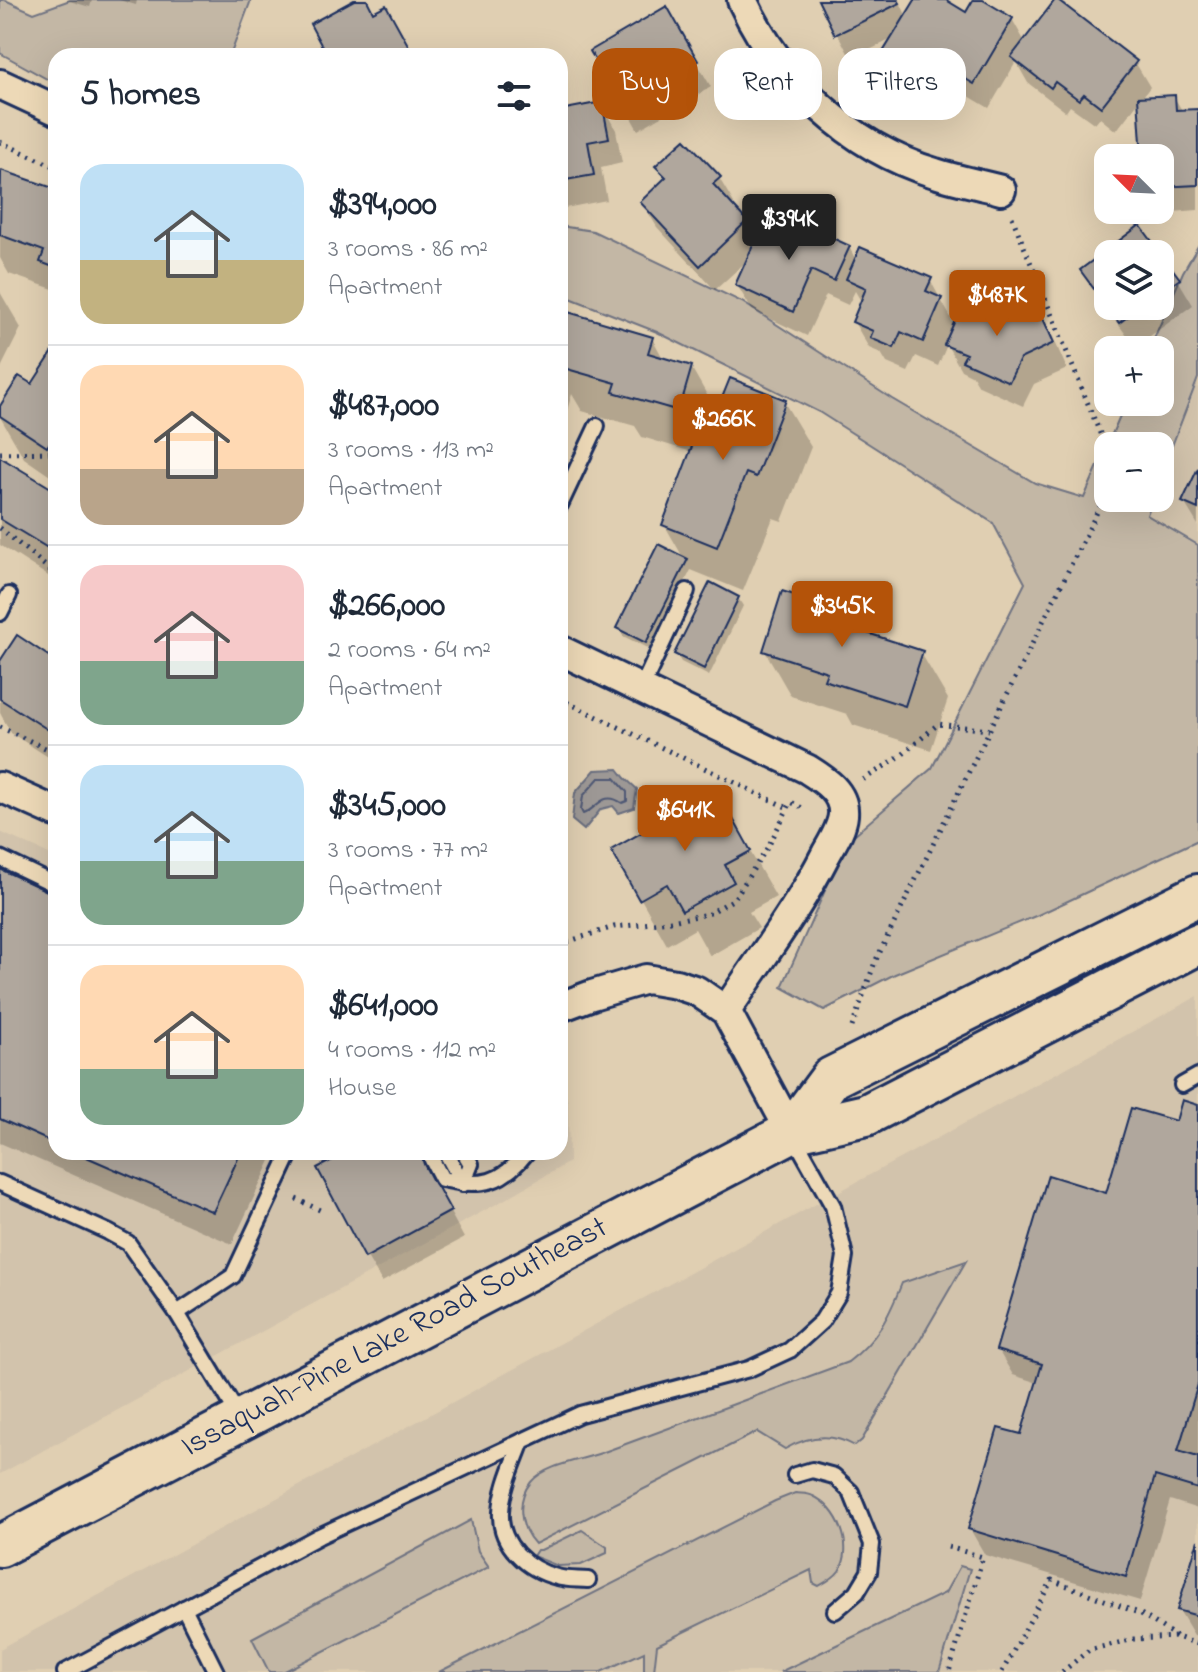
<!DOCTYPE html>
<html lang="en">
<head>
<meta charset="utf-8">
<style>
	:root { --surface:#fff; --page:#f6f6f7; --text:#1f2937; --muted:#747a83; --line:#e0e1e3; --accent:#b45309 }
	body { margin:0; font-family:"Indie Flower",sans-serif; background:var(--page); color:var(--text); height:100vh; display:flex; flex-direction:column; font-size:30px; white-space:nowrap }
	* { box-sizing:border-box; margin:0 }
	p { font-size:26px; color:var(--muted) }
	.icon { flex:none; width:44px; height:44px; fill:none; stroke:currentColor; stroke-width:2; stroke-linecap:round; stroke-linejoin:round }
	.map { position:relative; flex:1; overflow:hidden }
	.details { position:absolute; left:48px; top:48px; width:520px; height:1112px; display:flex; flex-direction:column; background:var(--surface); border-radius:24px; box-shadow:0 8px 32px #0002 }
	.details>* { flex:none }
	.guide { position:absolute; left:592px; top:48px; width:486px; height:72px; display:flex; gap:16px }
	.needle { width:52px; rotate:294deg }
	.buttons { position:absolute; left:1094px; top:144px; display:grid; gap:16px }
	.buttons a { display:grid; place-items:center; width:80px; height:80px; border-radius:16px; background:var(--surface); box-shadow:0 8px 32px #0002; font-size:40px }
	.price { position:absolute; translate:-50% -68px; padding:0 18px; border-radius:8px; background:var(--accent); color:#fff; font-size:26px; line-height:52px; filter:drop-shadow(0 2px 4px #0008) }
	.price::after { content:''; position:absolute; left:50%; top:48px; width:24px; height:18px; margin-left:-12px; background:inherit; clip-path:polygon(0 0,100% 0,50% 100%) }
	.price.selected { background:#222; color:#fff }
	ul { padding:0; list-style:none }
	li { display:flex; align-items:center; gap:24px; height:200px; padding:0 32px }
	li+li { border-top:2px solid var(--line) }
	li span { display:grid; place-items:center; flex:none; width:224px; height:160px; border-radius:24px; color:#555 }
	li>.icon { margin-inline-start:auto }
	span .icon { width:96px; height:96px; fill:#fffc; stroke-width:1 }
	li b { font-size:34px }
	h2 { display:flex; justify-content:space-between; align-items:center; height:96px; padding:0 32px; font-size:34px }
	.pill { padding:0 28px; border-radius:24px; background:var(--surface); box-shadow:0 8px 32px #0002; font-size:28px; line-height:72px }
	.pill.selected { background:var(--accent); color:#fff }
	.map>svg:first-child { display:block }
	.built { fill:#d2c3ac }
	.green { fill:#c3b7a5; stroke:#6f7382; stroke-width:2 }
	.water { fill:#9d9895; stroke:#696e7f; stroke-width:2 }
	.shadow { fill:#0003 }
	.lines { fill:none; stroke-linecap:round; stroke-linejoin:round }
	.shore { stroke:#4f5974; stroke-width:2 }
	.building { fill:#b0a79d; stroke:#1b2f5e; stroke-width:2 }
	.lane-casing { stroke:#1b2f5e; stroke-width:20 }
	.street-casing { stroke:#1b2f5e; stroke-width:34 }
	.secondary-casing { stroke:#1b2f5e; stroke-width:46 }
	.path { stroke:#1b2f5e; stroke-width:5; stroke-dasharray:2 6; stroke-linecap:butt }
	.lane { stroke:#edd9b7; stroke-width:14 }
	.street { stroke:#edd9b7; stroke-width:28 }
	.secondary { stroke:#edd9b7; stroke-width:40 }
	.labels { text-anchor:middle; dominant-baseline:central; stroke-width:6; stroke-linejoin:round; paint-order:stroke }
	.street-label { font-size:32px; fill:#1b2f5e; stroke:#edd9b7 }
</style>
</head>
<body>
<div class="map">
<svg width="1198" height="1672" viewBox="0 0 1198 1672">
	<rect width="100%" height="100%" fill="#e0cfb2"/>
	<filter id="ink" filterUnits="userSpaceOnUse"><feTurbulence type="fractalNoise" baseFrequency=".0125" numOctaves="2"/><feDisplacementMap in="SourceGraphic" scale="16" xChannelSelector="R" yChannelSelector="G"/><feConvolveMatrix kernelMatrix="1 2 1 2 8 2 1 2 1" color-interpolation-filters="sRGB"/></filter>
	<g filter="url(#ink)">
		<g class="built">
			<path d="M1198,378V545L1147,515L1153,498H1160V477Z"/>
			<path d="M0,832L56,857V1152H560V1084L568,1101L569,1162L502,1201L0,1474Z"/>
			<path d="M1198,996V1672H0V1649Z"/>
		</g>
		<g class="green">
			<path d="M0,0H5L34,13L70,0H251L230,56H56V84L0,53Z"/>
			<path d="M560,226L593,231L742,302L892,399L1035,483L1084,498L1126,402H1160V350H1149L1183,272L1198,246V378L1160,477V446H1108V498H1153L1147,515L1198,545V840L1038,915L895,974L824,1010L782,987L847,841L932,768L1025,583L993,523L819,412L657,332L560,294Z"/>
			<path d="M966,1261L862,1440L855,1446C831,1432 807,1436 785,1449L757,1432L535,1544C519,1527 516,1500 531,1482C546,1464 583,1460 604,1452C685,1422 767,1392 848,1362C878,1339 888,1318 902,1283Z"/>
			<path d="M795,1493C801,1494 808,1493 813,1496C838,1507 855,1547 839,1571C834,1578 826,1582 819,1586L813,1583L811,1570L657,1645L654,1671L644,1672V1652L601,1672H439L775,1501Z"/>
			<path d="M471,1520L478,1551L489,1567L283,1672H269L252,1638Z"/>
			<path d="M582,1530L607,1547V1553L581,1565L558,1566L533,1556L537,1550H541Z"/>
			<path d="M960,1566L970,1569L939,1672H780L945,1593Z"/>
		</g>
		<path class="water" d="M618,769L625,778L637,789L634,808L619,813L613,806L601,809L584,830L572,820L575,793L595,770Z"/>
		<g class="shadow">
			<path d="M66,0H92L90,7Z"/>
			<path d="M119,0H137L136,5Z"/>
			<path d="M820,0H899L907,17L917,0H942L967,15L976,0H979L1012,19L1025,42L1135,62L1150,87L1141,99L1174,97L1183,112L1198,111V210L1160,213L1159,210H1160V158H1144L1140,100L1116,131L1100,118L1095,124L1070,106L1066,112L1028,83L1016,62L989,108L942,80L931,96L900,78L886,52L894,38L851,59Z"/>
			<path d="M666,9L711,87L638,130L593,51Z"/>
			<path d="M601,104L616,130L622,163L601,168L607,200L560,209V112Z"/>
			<path d="M658,167L719,178L734,203L731,206L746,222L757,242L796,236L849,247L856,260L930,280L955,325L1010,321L1037,310L1052,335L1067,369L1034,384L1023,406L979,386L973,376L961,370L947,345L938,366L916,356L908,372L887,363L881,353L869,348L854,322L862,303L855,291L848,305L826,295L807,336L752,310L737,285L749,259L715,290L657,227L642,202L666,180Z"/>
			<path d="M3,172L56,191V290L9,274L0,258V180Z"/>
			<path d="M1140,228L1159,254H1108V306H1160V255L1178,280L1193,305L1135,347L1097,295L1082,270Z"/>
			<path d="M0,292L21,328L0,370Z"/>
			<path d="M652,338L664,360L691,367L718,414L784,402L811,447L782,521L773,518L743,591L691,570L651,650L623,636L619,628L684,559L664,524L692,452L642,437L635,426L582,411L572,394L560,434V348Z"/>
			<path d="M56,351V480L24,458L0,417V409L32,387Z"/>
			<path d="M0,461L56,494V581L0,545Z"/>
			<path d="M1198,473V525L1184,502Z"/>
			<path d="M738,598L743,606L709,676L681,662L676,654Z"/>
			<path d="M855,617L865,634L921,653L948,699L931,750L853,725L847,714L791,696L765,651Z"/>
			<path d="M56,664V762L11,733L0,713V665Z"/>
			<path d="M717,793L776,897L749,912L759,928L710,956L695,929L667,945L614,851Z"/>
			<path d="M0,872L56,897V1152H275L232,1244L0,1143Z"/>
			<path d="M1198,1107V1509L1170,1500L1140,1601L985,1555L970,1529L1022,1437L1038,1383L1013,1375L998,1350L1107,1195L1177,1124Z"/>
			<path d="M352,1152H472L480,1167L438,1190L464,1238L382,1282L367,1257Z"/>
			<path d="M1198,1546V1636L1194,1635L1179,1610Z"/>
		</g>
		<g class="lines">
			<path class="shore" d="M599,778H615L627,792V801L622,803C603,790 598,808 583,814L581,810L583,796Z"/>
		</g>
		<g class="building">
			<path d="M354,0H367L373,12L386,5L412,52L405,56H327L310,24Z"/>
			<path d="M818,0H898L900,3L835,35Z"/>
			<path d="M915,0H946L966,12L973,0H983L1013,18L974,84L927,56L916,72L883,52Z"/>
			<path d="M1055,0H1058L1137,61L1101,107L1084,94L1079,100L1055,82L1051,88L1011,57Z"/>
			<path d="M667,6L698,61L622,106L590,51Z"/>
			<path d="M1175,95L1176,110L1198,109V185L1160,187V158H1142L1138,97Z"/>
			<path d="M602,102L609,138L588,142L594,175L560,181V110Z"/>
			<path d="M685,139L721,177L713,184L747,221L700,266L640,202L666,177L655,166Z"/>
			<path d="M1,170L56,189V268L40,262L44,251L0,235Z"/>
			<path d="M765,219L795,233L800,223L850,246L834,281L811,270L793,312L735,285Z"/>
			<path d="M1140,225L1180,279L1160,293V254H1108V306H1142L1119,323L1080,270Z"/>
			<path d="M860,247L932,278L926,291L942,298L923,342L901,332L894,348L870,338L873,331L852,322L866,288L846,279Z"/>
			<path d="M965,298L1010,318L1038,307L1054,343L1020,359L1009,382L962,361L966,354L944,345Z"/>
			<path d="M568,312L653,337L648,353L692,366L679,411L613,392L616,383L560,367V341Z"/>
			<path d="M56,347V433L47,447L0,416V406L19,376L32,384Z"/>
			<path d="M730,378L786,400L756,477L746,473L717,547L662,525L696,436L705,440Z"/>
			<path d="M0,457L56,491V553L0,519Z"/>
			<path d="M1198,468V509L1182,502Z"/>
			<path d="M658,544L688,559L646,643L616,628Z"/>
			<path d="M710,582L739,597L704,669L674,654Z"/>
			<path d="M782,591L856,615L852,628L923,651L905,706L824,680L827,672L763,651Z"/>
			<path d="M17,635L56,661V722L50,731L0,699V661Z"/>
			<path d="M717,790L751,851L725,865L734,882L682,911L667,884L639,900L611,850Z"/>
			<path d="M0,869L56,895V1144L0,1119Z"/>
			<path d="M1182,1100L1198,1105V1384L1178,1451L1198,1457V1489L1155,1476L1126,1577L968,1529L998,1428L1021,1434L1042,1364L996,1350L1048,1175L1106,1193L1131,1108L1176,1121Z"/>
			<path d="M75,1152H241L213,1212Z"/>
			<path d="M348,1152H447L425,1164L451,1211L365,1258L317,1168Z"/>
			<path d="M1198,1540V1616L1177,1610Z"/>
		</g>
		<g class="lines">
			<defs>
				<g id="lane">
					<path d="M560,505L597,426"/>
					<path d="M0,613L9,595"/>
					<path d="M641,689L687,591"/>
					<path d="M0,858L56,885"/>
					<path d="M1182,1085L1198,1076"/>
					<path d="M446,1153L463,1184"/>
					<path d="M432,1160L442,1179C481,1188 502,1184 527,1152"/>
					<path d="M0,1183L108,1232L128,1243L177,1313L240,1418"/>
					<path d="M463,1184L471,1164L464,1152"/>
					<path d="M177,1313L233,1276L291,1152"/>
					<path d="M522,1441C514,1463 502,1488 501,1512C499,1545 528,1570 557,1577C567,1580 578,1579 588,1580"/>
					<path d="M795,1475L812,1470L834,1476L851,1492L872,1544L869,1572L857,1592L835,1611"/>
					<path d="M184,1608L216,1672"/>
					<path d="M65,1672L319,1536L580,1414L749,1369L790,1350L822,1321L839,1293L845,1256L833,1206L793,1135"/>
				</g>
				<g id="street">
					<path d="M742,0C779,80 849,147 935,173C956,180 979,184 1001,190"/>
					<path d="M0,84L56,110"/>
					<path d="M560,650L807,769C823,779 845,792 843,815C842,828 832,843 826,854C798,909 760,959 726,1011"/>
					<path d="M0,787L56,812"/>
					<path d="M560,1007L592,995L646,979L676,984L697,991L726,1011L791,1132"/>
				</g>
				<g id="secondary">
					<path d="M791,1132L831,1078L1198,895"/>
					<path d="M0,1546L791,1132L866,1115L1198,944"/>
				</g>
			</defs>
			<use href="#lane" class="lane-casing"/>
			<use href="#street" class="street-casing"/>
			<use href="#secondary" class="secondary-casing"/>
			<g class="path">
				<path d="M0,142L56,167"/>
				<path d="M1012,217L1108,453"/>
				<path d="M0,453L56,452"/>
				<path d="M0,528L56,575"/>
				<path d="M560,699L788,808"/>
				<path d="M0,727L56,753"/>
				<path d="M863,780L902,755L938,724L989,730"/>
				<path d="M560,944L614,927L671,921L708,914L734,899L769,845L791,802L806,810"/>
				<path d="M852,1027L875,962L1108,490"/>
				<path d="M296,1199L322,1211"/>
				<path d="M948,1547L983,1557L949,1672"/>
				<path d="M1002,1672L1052,1580L1141,1614L1177,1637"/>
				<path d="M1062,1672L1089,1650L1134,1639L1177,1637L1198,1644"/>
			</g>
			<use href="#lane" class="lane"/>
			<use href="#street" class="street"/>
			<use href="#secondary" class="secondary"/>
		</g>
	</g>
	<g class="labels">
		<g class="street-label">
			<text transform="translate(395 1338) rotate(-28)">Issaquah-Pine Lake Road Southeast</text>
		</g>
	</g>
</svg>
<div class="buttons">
<a><svg class="needle" viewBox="-14 -14 28 28"><path d="M0-13l5 13h-10z" fill="#e53935"/><path d="M0 13l5-13h-10z" fill="#747a83"/></svg></a>
<a><svg class="icon" aria-label="layers" viewBox="0 0 24 24"><path d="M12 4l9 5-9 5-9-5zM3 14l9 5 9-5"/></svg></a>
<a>+</a>
<a>−</a>
</div>
<b class="price selected" style="left:789px;top:262px">$394K</b>
<b class="price" style="left:997px;top:338px">$487K</b>
<b class="price" style="left:723px;top:462px">$266K</b>
<b class="price" style="left:842px;top:649px">$345K</b>
<b class="price" style="left:685px;top:853px">$641K</b>
<div class="guide">
<a class="pill selected">Buy</a>
<a class="pill">Rent</a>
<a class="pill">Filters</a>
</div>
<section class="details">
<h2>5 homes<svg class="icon" aria-label="filters" viewBox="0 0 24 24"><path d="M4 7h16M4 17h16"/><circle cx="9" cy="7" r="2"/><circle cx="15" cy="17" r="2"/></svg></h2>
<ul>
<li><span style="background:linear-gradient(#bfe0f5 60%,#c2b280 0)"><svg class="icon" aria-label="home" viewBox="0 0 24 24"><path d="M3 11l9-7 9 7M6 9v11h12V9"/></svg></span><div><b>$394,000</b><p>3 rooms · 86 m²</p><p>Apartment</p></div></li>
<li><span style="background:linear-gradient(#ffd9b3 65%,#b9a48a 0)"><svg class="icon" aria-label="home" viewBox="0 0 24 24"><path d="M3 11l9-7 9 7M6 9v11h12V9"/></svg></span><div><b>$487,000</b><p>3 rooms · 113 m²</p><p>Apartment</p></div></li>
<li><span style="background:linear-gradient(#f6c9c9 60%,#7fa58c 0)"><svg class="icon" aria-label="home" viewBox="0 0 24 24"><path d="M3 11l9-7 9 7M6 9v11h12V9"/></svg></span><div><b>$266,000</b><p>2 rooms · 64 m²</p><p>Apartment</p></div></li>
<li><span style="background:linear-gradient(#bfe0f5 60%,#7fa58c 0)"><svg class="icon" aria-label="home" viewBox="0 0 24 24"><path d="M3 11l9-7 9 7M6 9v11h12V9"/></svg></span><div><b>$345,000</b><p>3 rooms · 77 m²</p><p>Apartment</p></div></li>
<li><span style="background:linear-gradient(#ffd9b3 65%,#7fa58c 0)"><svg class="icon" aria-label="home" viewBox="0 0 24 24"><path d="M3 11l9-7 9 7M6 9v11h12V9"/></svg></span><div><b>$641,000</b><p>4 rooms · 112 m²</p><p>House</p></div></li>
</ul>
</section>
</div>
</body>
</html>
